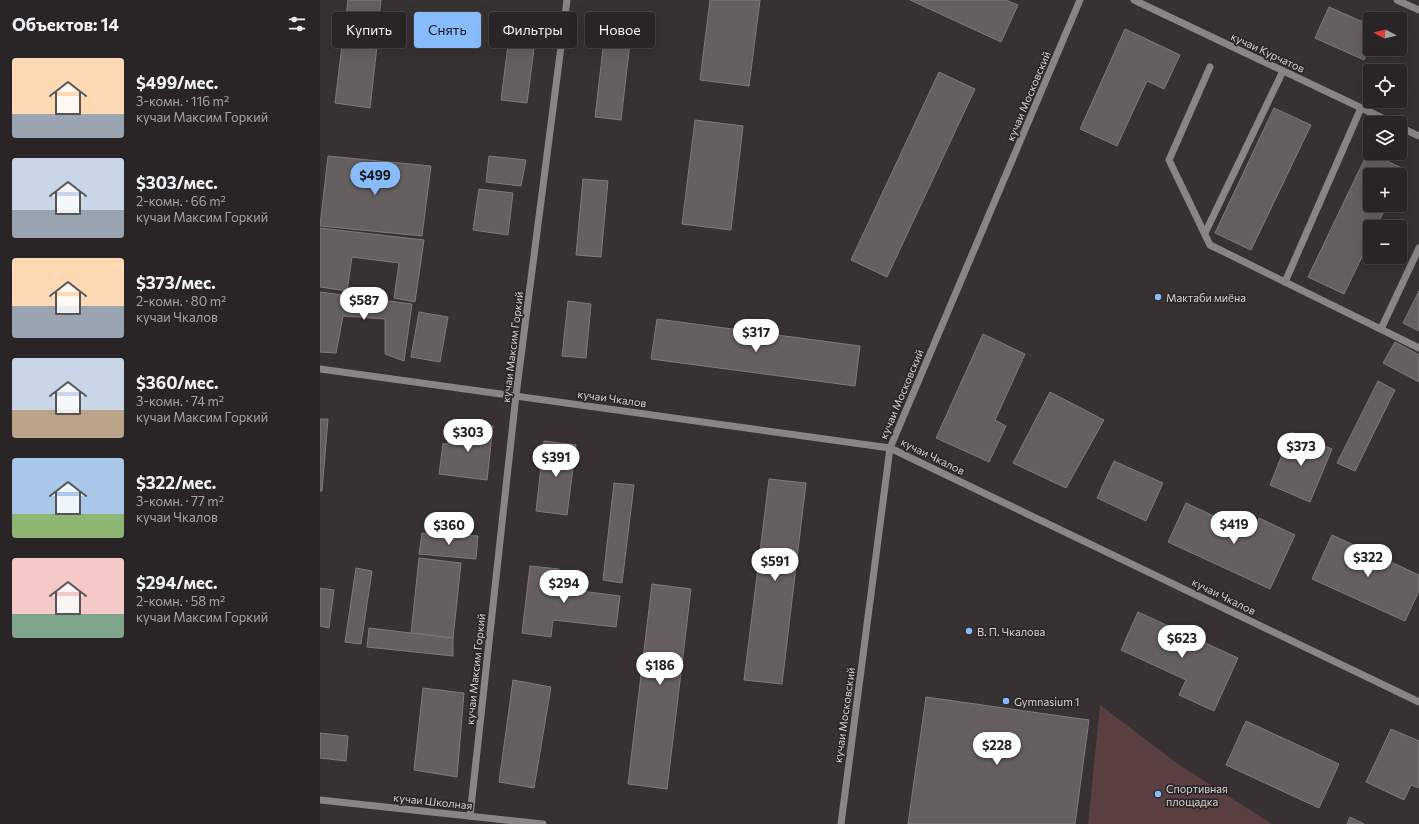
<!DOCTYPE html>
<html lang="ru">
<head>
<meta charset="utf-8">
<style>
	:root { --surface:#292526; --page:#312d2e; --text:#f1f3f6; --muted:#a5a5a7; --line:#454243; --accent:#87bbfb }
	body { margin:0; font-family:Commissioner,sans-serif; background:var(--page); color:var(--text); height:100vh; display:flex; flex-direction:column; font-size:15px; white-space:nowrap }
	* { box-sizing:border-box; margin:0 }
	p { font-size:13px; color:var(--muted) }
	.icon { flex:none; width:22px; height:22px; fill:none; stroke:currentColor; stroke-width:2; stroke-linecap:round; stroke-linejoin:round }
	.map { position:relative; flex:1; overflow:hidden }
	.panel { display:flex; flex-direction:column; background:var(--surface); width:320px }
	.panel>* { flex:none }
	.banner { position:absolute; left:12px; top:12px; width:380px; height:36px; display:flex; gap:8px }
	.needle { width:26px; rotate:277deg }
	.controls { position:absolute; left:1043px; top:12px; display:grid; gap:8px }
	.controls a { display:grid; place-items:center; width:44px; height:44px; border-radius:4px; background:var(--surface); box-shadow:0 4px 16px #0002,0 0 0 1px var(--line); font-size:20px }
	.price { position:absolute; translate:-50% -34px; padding:0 9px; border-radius:14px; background:#fff; color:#222; font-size:13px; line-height:26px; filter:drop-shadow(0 1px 2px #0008) }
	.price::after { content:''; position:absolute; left:50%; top:24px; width:12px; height:9px; margin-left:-6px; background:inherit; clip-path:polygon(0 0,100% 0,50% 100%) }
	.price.current { background:var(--accent); color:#111 }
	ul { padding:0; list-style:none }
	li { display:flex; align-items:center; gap:12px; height:100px; padding:0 12px }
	li span { display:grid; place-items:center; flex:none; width:112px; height:80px; border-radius:4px; color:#555 }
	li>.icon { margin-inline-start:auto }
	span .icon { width:48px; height:48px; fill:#fffc; stroke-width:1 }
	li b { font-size:17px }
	h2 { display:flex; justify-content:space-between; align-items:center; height:48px; padding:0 12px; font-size:17px }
	.chip { padding:0 14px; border-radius:4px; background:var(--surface); box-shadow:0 4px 16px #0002,0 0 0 1px var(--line); font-size:14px; line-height:36px }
	.chip.current { background:var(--accent); color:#111 }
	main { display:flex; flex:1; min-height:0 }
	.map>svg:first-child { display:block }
	.green { fill:#5a3f40 }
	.building { fill:#665f5f; stroke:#80797a }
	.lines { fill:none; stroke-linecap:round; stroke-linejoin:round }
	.minor { stroke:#8b8484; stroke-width:7 }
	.poi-dot { fill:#87bbfb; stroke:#2d2828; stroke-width:1.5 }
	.labels { text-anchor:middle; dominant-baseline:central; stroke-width:3.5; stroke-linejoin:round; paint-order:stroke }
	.street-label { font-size:11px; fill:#d6d2d2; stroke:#2d2828 }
	.poi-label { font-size:11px; fill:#d6d2d2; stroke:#2d2828; text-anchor:start }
</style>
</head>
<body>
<main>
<section class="panel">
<h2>Объектов: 14<svg class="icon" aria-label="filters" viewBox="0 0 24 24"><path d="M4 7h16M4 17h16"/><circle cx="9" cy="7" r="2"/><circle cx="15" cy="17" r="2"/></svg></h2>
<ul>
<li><span style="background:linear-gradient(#ffd9b3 70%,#9aa5b1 0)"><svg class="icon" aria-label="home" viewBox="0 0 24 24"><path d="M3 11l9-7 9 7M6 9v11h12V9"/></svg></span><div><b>$499/мес.</b><p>3-комн. · 116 m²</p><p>кучаи Максим Горкий</p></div></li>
<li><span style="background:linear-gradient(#c9d6e8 65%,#9aa5b1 0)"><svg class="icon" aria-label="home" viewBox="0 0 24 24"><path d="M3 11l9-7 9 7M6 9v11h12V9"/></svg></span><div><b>$303/мес.</b><p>2-комн. · 66 m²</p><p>кучаи Максим Горкий</p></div></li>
<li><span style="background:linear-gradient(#ffd9b3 60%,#9aa5b1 0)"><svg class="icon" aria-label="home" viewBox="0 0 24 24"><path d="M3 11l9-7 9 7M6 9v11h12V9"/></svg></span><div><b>$373/мес.</b><p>2-комн. · 80 m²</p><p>кучаи Чкалов</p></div></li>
<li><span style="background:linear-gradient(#c9d6e8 65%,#b9a48a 0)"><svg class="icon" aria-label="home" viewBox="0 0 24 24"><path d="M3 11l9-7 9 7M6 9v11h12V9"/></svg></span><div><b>$360/мес.</b><p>3-комн. · 74 m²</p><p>кучаи Максим Горкий</p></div></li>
<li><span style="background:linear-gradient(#a9c7e8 70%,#8fb573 0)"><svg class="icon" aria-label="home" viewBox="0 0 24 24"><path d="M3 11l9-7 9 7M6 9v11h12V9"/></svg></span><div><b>$322/мес.</b><p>3-комн. · 77 m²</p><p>кучаи Чкалов</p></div></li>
<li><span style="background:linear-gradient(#f6c9c9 70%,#7fa58c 0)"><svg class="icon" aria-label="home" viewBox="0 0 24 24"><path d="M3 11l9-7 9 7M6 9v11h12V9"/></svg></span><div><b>$294/мес.</b><p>2-комн. · 58 m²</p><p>кучаи Максим Горкий</p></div></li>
</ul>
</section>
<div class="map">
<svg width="1099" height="824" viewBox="0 0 1099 824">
	<rect width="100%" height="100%" fill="#373132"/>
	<path class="green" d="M780,705L858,764L952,824H768Z"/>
	<g class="building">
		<path d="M28,0H61L56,42L23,39Z"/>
		<path d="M390,0H440L429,86L380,80Z"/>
		<path d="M590,0H686L698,5L681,42Z"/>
		<path d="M1009,7L1050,25V46L1044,60L995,38Z"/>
		<path d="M805,29L860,55L844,89L827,81L797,146L760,129Z"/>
		<path d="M190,30L216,33L207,103L181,100Z"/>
		<path d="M284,40L310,43L301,120L275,117Z"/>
		<path d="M22,45L57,46L50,108L15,103Z"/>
		<path d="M619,72L655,89L567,277L531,260Z"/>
		<path d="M954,108L991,125L931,250L895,233Z"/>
		<path d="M375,120L423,126L411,230L362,224Z"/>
		<path d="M1048,152L1084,169L1080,177V175H1050V205H1067L1056,227H1050V240L1024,294L988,277Z"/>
		<path d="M8,156L111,166L102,236L0,226Z"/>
		<path d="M169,156L206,160L201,186L166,182Z"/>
		<path d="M263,179L288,181L281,257L256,255Z"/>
		<path d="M159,189L193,193L188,235L153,230Z"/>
		<path d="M0,228L104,240L95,302L74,298L79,263L32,257L27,291L0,287Z"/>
		<path d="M1099,291V331L1083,323Z"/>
		<path d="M0,292L92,304L84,361L65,354V319L23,316L16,353L0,352Z"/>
		<path d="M248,301L271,304L266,358L242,356Z"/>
		<path d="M99,312L128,317L120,362L91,357Z"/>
		<path d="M337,319L540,346L535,386L331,359Z"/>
		<path d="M663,334L705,354L675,420L686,426L669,462L616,438Z"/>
		<path d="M1075,342L1099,355V382L1063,363Z"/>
		<path d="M1058,381L1075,390L1035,471L1017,463Z"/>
		<path d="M730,392L784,420L746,488L693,463Z"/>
		<path d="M0,419H8L2,491H0Z"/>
		<path d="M141,421L173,426L167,480L119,474L123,444L138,442Z"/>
		<path d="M971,432L1012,449L990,502L950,485Z"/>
		<path d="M224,441L256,445L247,515L216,511Z"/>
		<path d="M794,461L843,483L826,521L777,498Z"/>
		<path d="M449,479L486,483L462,684L424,680Z"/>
		<path d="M294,483L314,485L302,583L283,580Z"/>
		<path d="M866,503L932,534L939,518L975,535L950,589L848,542Z"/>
		<path d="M102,533L158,536L156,559L99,554Z"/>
		<path d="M1012,535L1099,575V591L1085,621L992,579Z"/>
		<path d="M99,558L141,563L133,638L91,634Z"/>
		<path d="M210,566L239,569L238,588L300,596L296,627L233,620L231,637L202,633Z"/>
		<path d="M36,568L52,571L41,644L25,642Z"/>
		<path d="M332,584L371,589L347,789L308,784Z"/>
		<path d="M0,588L14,590L9,628L0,626Z"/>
		<path d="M818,612L918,658L894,711L859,695L866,680L801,650Z"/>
		<path d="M49,628L133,638V656L47,647Z"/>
		<path d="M193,680L231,687L214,788L179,782Z"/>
		<path d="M103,688L144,693L137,777L94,770Z"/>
		<path d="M606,697L769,720L755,824H588Z"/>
		<path d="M926,721L1019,764L999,808L906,765Z"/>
		<path d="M1071,729L1099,741V788L1091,785L1084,800L1046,782Z"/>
		<path d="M0,733L28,736L26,761L0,758Z"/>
		<path d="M1030,817L1044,824H1027Z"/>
	</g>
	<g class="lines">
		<g class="minor">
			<path d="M814,0L1073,123"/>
			<path d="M1077,0L1099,10"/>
			<path d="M890,67L849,160L890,245L1099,348"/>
			<path d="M1080,127L1099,136"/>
			<path d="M885,233L963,71"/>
			<path d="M965,282L1041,108"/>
			<path d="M1061,329L1099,248"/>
			<path d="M0,369L570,448L1099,702"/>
			<path d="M0,800L223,824"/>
			<path d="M150,816L196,395L247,0"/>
			<path d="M521,824L570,448L760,0"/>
		</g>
	</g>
	<g class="poi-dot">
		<circle cx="838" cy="297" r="4"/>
		<circle cx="649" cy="631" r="4"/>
		<circle cx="686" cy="701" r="4"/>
		<circle cx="838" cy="794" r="4"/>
	</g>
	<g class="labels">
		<g class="street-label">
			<text transform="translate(948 52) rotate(25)">кучаи Курчатов</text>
			<text transform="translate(708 96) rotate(-67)">кучаи Московский</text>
			<text transform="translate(192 347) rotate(-83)">кучаи Максим Горкий</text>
			<text transform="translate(581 394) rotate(-67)">кучаи Московский</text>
			<text transform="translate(292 398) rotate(8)">кучаи Чкалов</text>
			<text transform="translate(613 456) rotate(26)">кучаи Чкалов</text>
			<text transform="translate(904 596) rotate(26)">кучаи Чкалов</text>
			<text transform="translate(155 669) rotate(-84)">кучаи Максим Горкий</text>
			<text transform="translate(524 715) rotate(-82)">кучаи Московский</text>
			<text transform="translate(113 801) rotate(6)">кучаи Школная</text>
		</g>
		<g class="poi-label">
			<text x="846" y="297">Мактаби миёна</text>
			<text x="657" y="631">В. П. Чкалова</text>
			<text x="694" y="701">Gymnasium 1</text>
			<text x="846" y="788">Спортивная<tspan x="846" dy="13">площадка</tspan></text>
		</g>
	</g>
</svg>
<div class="controls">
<a><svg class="needle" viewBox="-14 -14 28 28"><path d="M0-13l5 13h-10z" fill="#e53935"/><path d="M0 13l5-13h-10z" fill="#a5a5a7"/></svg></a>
<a><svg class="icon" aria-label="locate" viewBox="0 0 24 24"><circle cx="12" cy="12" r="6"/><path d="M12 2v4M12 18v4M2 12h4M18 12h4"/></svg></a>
<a><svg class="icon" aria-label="layers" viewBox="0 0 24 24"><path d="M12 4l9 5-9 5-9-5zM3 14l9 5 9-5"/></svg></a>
<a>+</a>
<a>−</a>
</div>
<b class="price current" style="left:55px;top:196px">$499</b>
<b class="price" style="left:44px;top:321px">$587</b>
<b class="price" style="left:436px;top:353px">$317</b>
<b class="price" style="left:148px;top:453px">$303</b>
<b class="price" style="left:981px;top:467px">$373</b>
<b class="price" style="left:236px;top:478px">$391</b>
<b class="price" style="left:914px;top:545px">$419</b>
<b class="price" style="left:129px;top:546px">$360</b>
<b class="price" style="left:1048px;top:578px">$322</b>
<b class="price" style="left:455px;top:582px">$591</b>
<b class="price" style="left:244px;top:604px">$294</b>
<b class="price" style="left:862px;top:659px">$623</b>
<b class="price" style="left:340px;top:686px">$186</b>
<b class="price" style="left:677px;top:766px">$228</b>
<div class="banner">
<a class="chip">Купить</a>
<a class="chip current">Снять</a>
<a class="chip">Фильтры</a>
<a class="chip">Новое</a>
</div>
</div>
</main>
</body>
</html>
